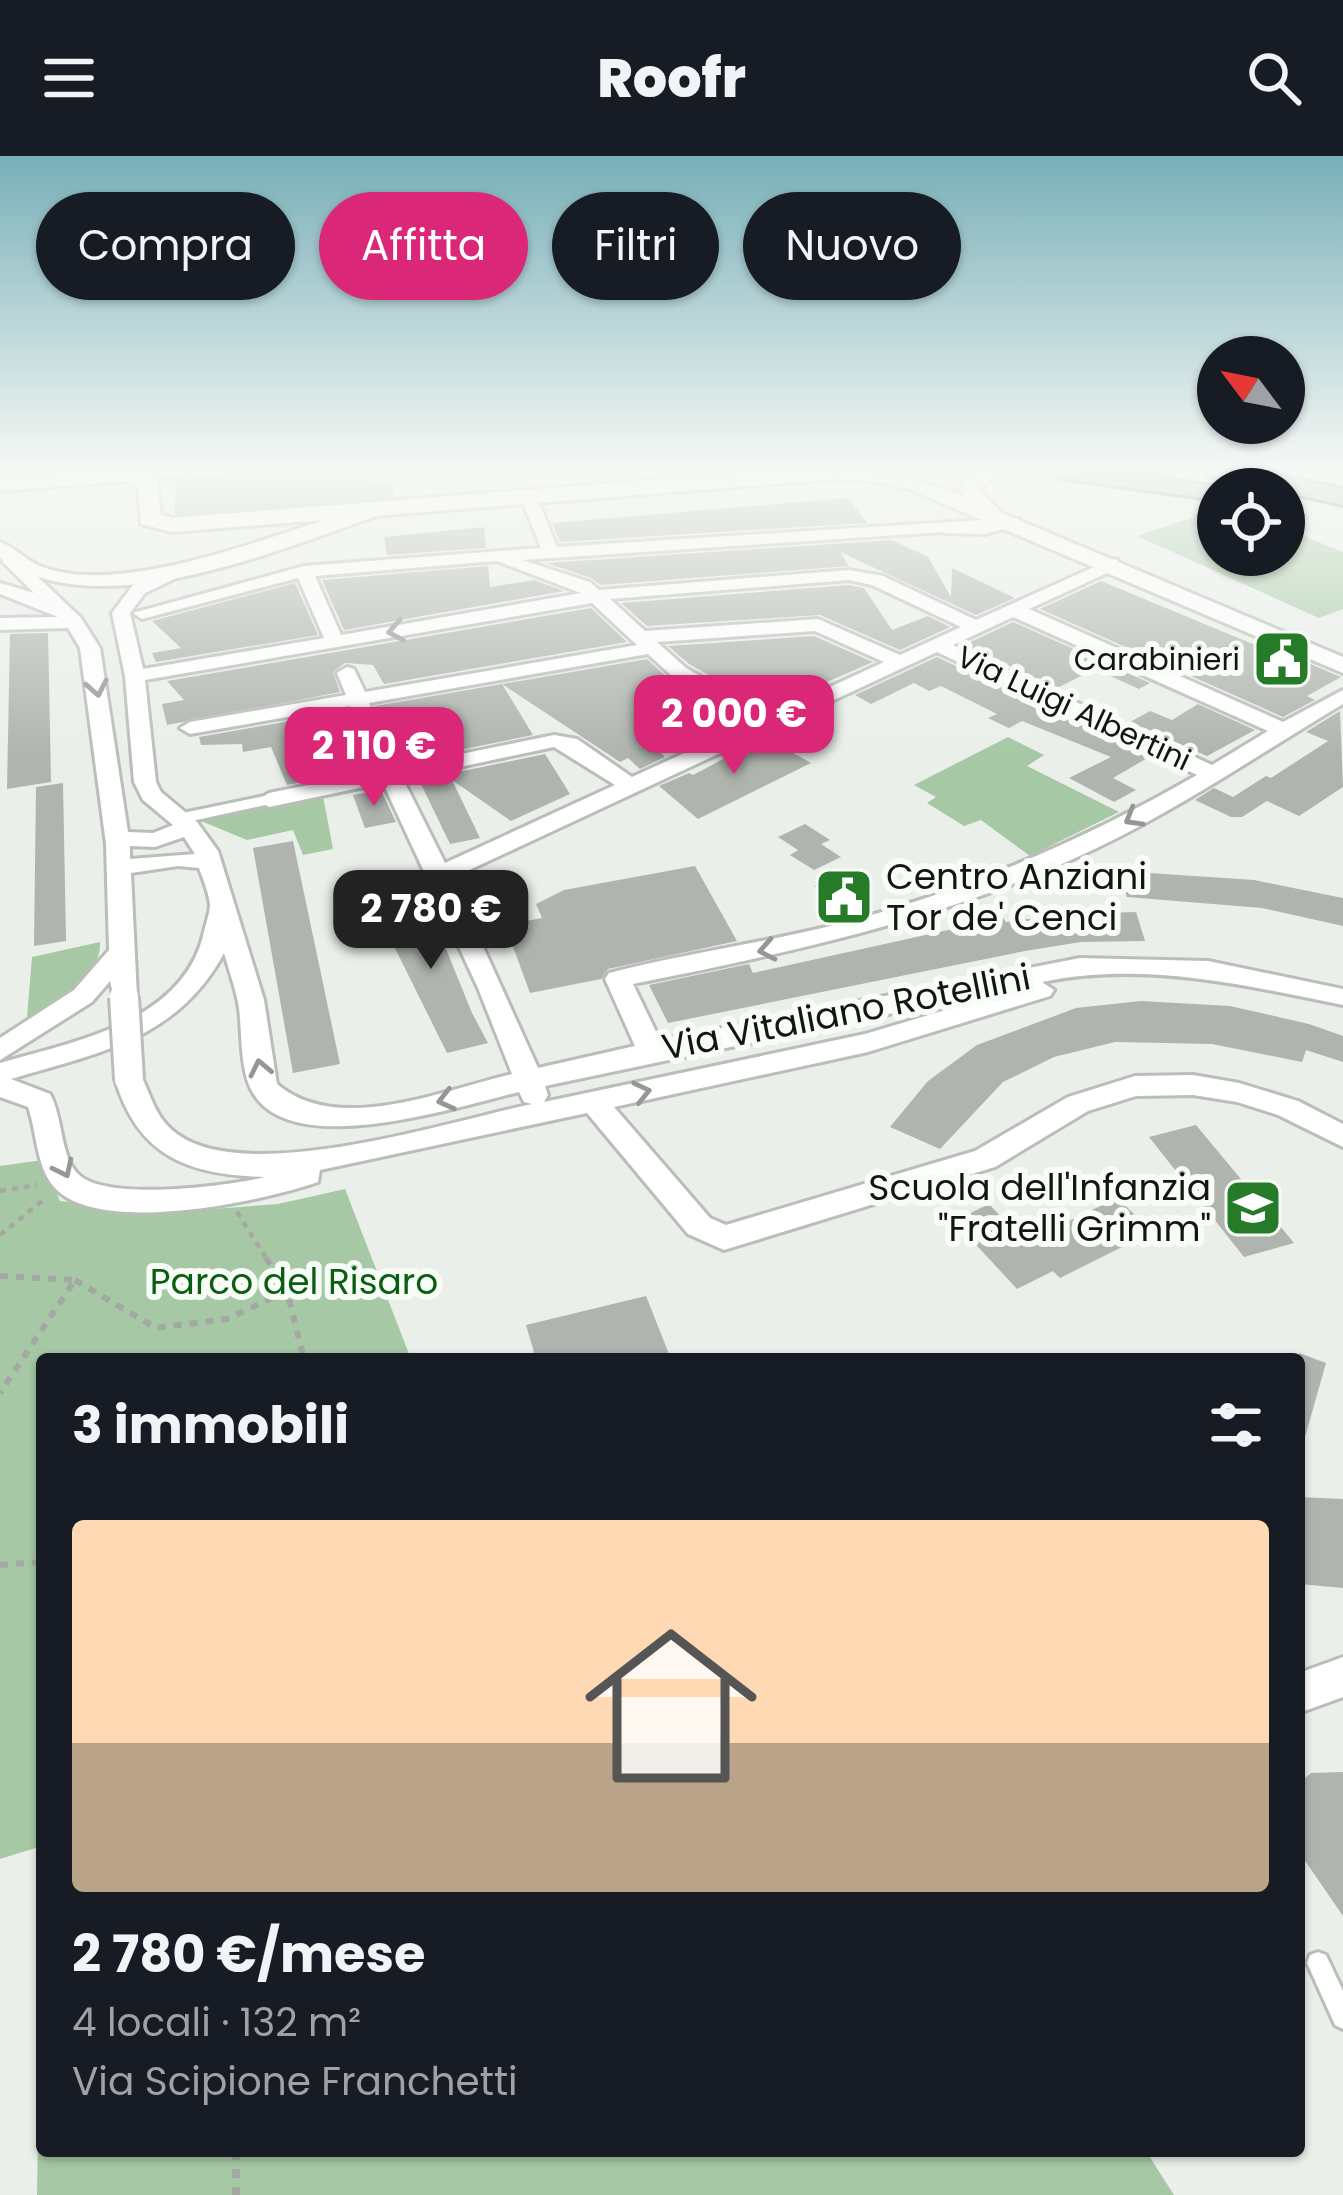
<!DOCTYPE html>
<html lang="it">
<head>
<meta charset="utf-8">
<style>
	:root { --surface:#171b24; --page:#242831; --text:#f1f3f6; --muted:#9ea1a6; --accent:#db2777 }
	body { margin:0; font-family:Poppins,sans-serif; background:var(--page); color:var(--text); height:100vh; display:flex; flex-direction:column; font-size:45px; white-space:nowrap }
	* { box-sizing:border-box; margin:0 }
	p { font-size:39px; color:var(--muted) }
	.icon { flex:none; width:66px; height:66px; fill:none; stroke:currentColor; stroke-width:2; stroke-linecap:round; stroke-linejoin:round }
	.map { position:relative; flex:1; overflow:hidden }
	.side { position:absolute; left:36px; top:1197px; width:1269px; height:804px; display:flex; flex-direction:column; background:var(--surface); border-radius:12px; box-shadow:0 3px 9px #0004 }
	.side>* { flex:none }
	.guide { position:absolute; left:36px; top:36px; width:1272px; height:108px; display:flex; gap:24px }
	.needle { width:78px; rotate:302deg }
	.tools { position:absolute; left:1197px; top:180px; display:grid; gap:24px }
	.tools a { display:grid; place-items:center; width:108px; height:108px; border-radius:50%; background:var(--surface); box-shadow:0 3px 9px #0004; font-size:60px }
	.price { position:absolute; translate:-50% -102px; padding:0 27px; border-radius:24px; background:var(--accent); color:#fff; font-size:39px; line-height:78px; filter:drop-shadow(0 3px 6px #0008) }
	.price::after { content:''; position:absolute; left:50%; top:72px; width:36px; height:27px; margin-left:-18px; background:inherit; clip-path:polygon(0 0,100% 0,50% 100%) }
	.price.active { background:#222; color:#fff }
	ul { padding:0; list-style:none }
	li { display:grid; align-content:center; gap:24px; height:636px; padding:0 36px }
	li span { display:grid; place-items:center; height:372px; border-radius:12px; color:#555 }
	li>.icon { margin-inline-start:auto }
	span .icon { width:216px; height:216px; fill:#fffc; stroke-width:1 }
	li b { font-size:51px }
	h2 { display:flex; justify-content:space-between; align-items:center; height:144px; padding:0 36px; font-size:51px }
	.tag { padding:0 42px; border-radius:54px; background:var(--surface); box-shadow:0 3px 9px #0004; font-size:42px; line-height:108px }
	.tag.active { background:var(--accent); color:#fff }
	header { display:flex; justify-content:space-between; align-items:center; height:156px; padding:0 36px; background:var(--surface); font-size:54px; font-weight:800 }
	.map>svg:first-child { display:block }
	.green { fill:#a6c8a4 }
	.building { fill:#afb4ae }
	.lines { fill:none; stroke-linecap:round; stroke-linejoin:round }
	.service-casing { stroke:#b9beb8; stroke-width:6 }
	.pedestrian-casing { stroke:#b9beb8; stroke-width:6 }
	.minor-casing { stroke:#b9beb8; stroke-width:6 }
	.tertiary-casing { stroke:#b9beb8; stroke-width:6 }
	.secondary-casing { stroke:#b9beb8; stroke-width:6 }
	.trunk-casing { stroke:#578055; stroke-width:6 }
	.path-far2 { stroke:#a4a8a3; stroke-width:4.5; stroke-dasharray:6 6; stroke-linecap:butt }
	.path-far1 { stroke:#a4a8a3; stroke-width:6; stroke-dasharray:8 8; stroke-linecap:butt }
	.path { stroke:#a4a8a3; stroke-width:8; stroke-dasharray:9 9; stroke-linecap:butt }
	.service { fill:#fff; fill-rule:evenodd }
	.pedestrian { fill:#fff; fill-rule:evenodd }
	.minor { fill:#fff; fill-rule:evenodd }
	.tertiary { fill:#fff; fill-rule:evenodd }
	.secondary { fill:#fff; fill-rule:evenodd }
	.trunk { fill:#96c894; fill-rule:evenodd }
	.minor-bridge-casing { stroke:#b9beb8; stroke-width:34; stroke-linecap:butt }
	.minor-bridge { stroke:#fff; stroke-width:28 }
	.oneway { stroke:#959695 }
	.labels { text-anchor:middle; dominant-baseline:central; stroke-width:12; stroke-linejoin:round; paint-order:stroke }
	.far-poi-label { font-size:30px; fill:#131513; stroke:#f7fcf7; text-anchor:end }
	.far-street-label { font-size:30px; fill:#131513; stroke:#f7fcf7 }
	.poi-label { font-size:36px; fill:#131513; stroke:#f7fcf7; text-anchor:start }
	.street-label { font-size:36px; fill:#131513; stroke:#f7fcf7 }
	.park-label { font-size:36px; fill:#0a5d11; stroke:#f7fcf7 }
</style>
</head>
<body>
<header><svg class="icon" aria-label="menu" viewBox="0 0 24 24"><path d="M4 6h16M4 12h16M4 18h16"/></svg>Roofr<svg class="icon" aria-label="search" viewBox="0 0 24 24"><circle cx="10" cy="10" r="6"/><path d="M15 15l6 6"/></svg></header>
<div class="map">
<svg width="1343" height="2039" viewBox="0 0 1343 2039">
	<rect width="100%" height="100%" fill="#eaefe9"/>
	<g class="green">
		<path d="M267,314H365L368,329L392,327L395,345L237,359L174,358L177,322Z"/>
		<path d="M1218,353V399H1284V372L1343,396V453L1319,462L1137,380Z"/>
		<path d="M1008,581L1044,599L1027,610L1119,656L1030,700L981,664L964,670L927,647L936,641L914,629Z"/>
		<path d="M323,640L333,693L303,699L293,674L247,684L201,665Z"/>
		<path d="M100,786C102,820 56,850 27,861L32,801Z"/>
		<path d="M43,1004L60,1045L160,1057L278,1048L345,1033L411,1203H42V1690L0,1703V1010Z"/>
		<path d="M42,1744V1995H1146L1174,2039H37Z"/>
	</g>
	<g class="building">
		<path d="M848,342L867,367L560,386L552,367Z"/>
		<path d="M484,371L486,392L387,399L384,381Z"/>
		<path d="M892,384L928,401L951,441L952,412L1015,442L976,459L840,396L849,410L601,429L591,422L546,407Z"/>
		<path d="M488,410L490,431L534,424L564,435L344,474L322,424Z"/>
		<path d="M1101,425L1272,496L1277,494L1341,521L1307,540L1315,544L1283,561L1040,453Z"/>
		<path d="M295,427L318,479L156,506L152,497L181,492L152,465Z"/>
		<path d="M849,429L864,432L892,474L928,460L950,471L900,494L820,459L647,470L621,447Z"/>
		<path d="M591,452L627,486L384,528L373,509L345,507L333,516L340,536L167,569L162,548L184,544L167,525Z"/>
		<path d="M1013,466L1150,527L1139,533L1095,513L1057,532L964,489Z"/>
		<path d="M48,477L51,626L7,633L10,478Z"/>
		<path d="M814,480L873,506L767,552L689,508L668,490Z"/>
		<path d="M937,501L1149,601L1113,622L1136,634L1114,646L1069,622L1111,601L1022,565L1009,572L988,562L997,558L941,530L929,535L914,527L871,548L855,539Z"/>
		<path d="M647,503L670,524L740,567L718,576L705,569L654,591L665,601L640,613L628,602L620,606L502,528Z"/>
		<path d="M502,528L533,579L406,605L375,550Z"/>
		<path d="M1198,548L1255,574L1207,600L1130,566L1150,555L1172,564Z"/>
		<path d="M347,555L366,598L316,607L323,622L287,629L271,591L243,596L242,588L201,589L199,581Z"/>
		<path d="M1340,555L1343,631L1299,660L1267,645L1242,661H1231L1195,644L1214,632L1233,641L1266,620L1271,622L1328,585L1306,576Z"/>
		<path d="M765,581L811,607L698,663L659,630L689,617L693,619Z"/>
		<path d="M545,598L570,638L511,665L452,624L480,682L450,688L419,624Z"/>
		<path d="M63,627L66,785L34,790L36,631Z"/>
		<path d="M381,634L396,666L365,672L353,639Z"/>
		<path d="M805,668L830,684L821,688L841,701L814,714L790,699L798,694L778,681Z"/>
		<path d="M293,685L340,908L293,917L253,692Z"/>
		<path d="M695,710L737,785L608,813L601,823L530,837L505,769L542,762L536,748L564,734Z"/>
		<path d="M1119,715L1254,724L1343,742V770L1262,752L1127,741Z"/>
		<path d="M838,721L873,752L849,760L814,730Z"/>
		<path d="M425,741L472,857L488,887L447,897L385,772L379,773L371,753Z"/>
		<path d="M1136,756L1145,785L1081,786L1025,795L668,867L649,829L749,808L753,817L1003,762L1006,766L1067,758Z"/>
		<path d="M1141,845L1230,850L1309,868L1343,880V906L1306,894L1302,906L1212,888L1115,886L1054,901L1003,926L940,993L890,971L928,925L977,889L1076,852Z"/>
		<path d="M1196,969L1294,1087L1244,1101L1149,981Z"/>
		<path d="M1117,1042L1134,1058L1112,1069L1130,1087L1060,1122L1053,1115L1017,1133L954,1065L989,1048L1025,1086Z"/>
		<path d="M646,1140L671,1203H536L526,1169Z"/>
		<path d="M1299,1197L1326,1207L1305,1281L1299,1280Z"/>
		<path d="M1299,1341L1343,1343V1432L1299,1428Z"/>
		<path d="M1343,1616V1760L1299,1696V1627L1311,1617Z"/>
	</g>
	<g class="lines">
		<defs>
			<g id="service">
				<path d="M1013,364L1016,365V369L985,378L945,377L941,374L945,371L985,372Z"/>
				<path d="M1318,1796L1326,1799L1343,1835V1873L1335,1869L1307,1807L1310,1799Z"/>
			</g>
			<path id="pedestrian" d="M269,639L277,644L275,647L178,668L170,663L178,658Z"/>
			<g id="minor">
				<path d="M529,337L537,342L557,391L1013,362L1019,363V371L522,404L590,426L599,434L849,414L883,420L976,464L1112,403L1118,404V412L1029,453L1283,566L1343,534V548C1254,601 1168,661 1073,703C933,766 783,798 633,828L660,884L1080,802L1208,805L1343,833V849C1244,829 1143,805 1042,826L1054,834L1050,840L868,896L614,951L710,1062L726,1069L975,995L1068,941L1135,920L1193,919L1239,927L1298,945L1343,968V991L1278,959L1237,946L1193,939L1136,940L1088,955L995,1011L724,1094L688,1078L587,957L320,1014L318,1026C264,1045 97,1081 54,1031C36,1010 37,977 28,951L0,941V907C76,885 184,866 204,776C206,767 210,756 210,749C209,737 203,723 199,712L178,710L131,717L137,841L133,847H115L110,825L92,846L0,904V882L74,834L109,794L106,688L80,492L68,472L0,474V462L58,461L0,438V427L34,437L2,405L17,401L81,462L100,492L128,676L153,677L173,669L143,644L134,626L125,520L112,457L133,429L184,407L199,411L145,437L130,457L143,513L324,482L298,422L142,463L133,457L304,410L541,392L521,342ZM497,405L581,437L341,479L315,420ZM849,424L872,429L961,471L900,499L818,463L645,475L610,443ZM592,447L637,489L365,536L354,513L347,511L337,517L346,539L190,566L180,572L190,578L350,550L378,615L269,637L258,644L269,651L383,627L478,832L512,918C443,934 338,980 277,928L264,844L218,695L197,666L161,636L156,626L145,524ZM1013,461L1268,575L1212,609L953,489ZM815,475L884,506L769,559L686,512L657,486ZM937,496L1197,619C1084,684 968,734 842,767C765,787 686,797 609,817L605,823L635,890L538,912L452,722ZM648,498L672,520L752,566L632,621L577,583L554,579L398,611L369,547ZM554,591L615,629L445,707L403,623ZM184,681L195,698L130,703V690L155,691ZM224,797C229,815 236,833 239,852C242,876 240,914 252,935C290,1006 459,950 519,936L524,946L532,948C448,966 248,1030 177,978C154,961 152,940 139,916L129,913L115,923C138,1001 189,1019 265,1021C229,1030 106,1046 78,1018C60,1000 63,961 50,938L11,923C98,897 177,884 224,797ZM1036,827L865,878L544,946L548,939L545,930Z"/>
				<path d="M1343,1501V1541L1299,1557V1517Z"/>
			</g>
			<g id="tertiary">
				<path d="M814,314C869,314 913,320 965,341L958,334L970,317L1003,314L978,333L1002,357L1343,501V517L909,333L873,325L821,323L814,321Z"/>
				<path d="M376,348L386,354L383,358C278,393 100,472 0,402V386C15,391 25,404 40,410C126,445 289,371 376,348Z"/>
			</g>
			<path id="secondary" d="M93,314H189L186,319L157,322L161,359L172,362L778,314H872L861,321L172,376L141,368L138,330L126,325L0,335V321Z"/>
			<g id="trunk">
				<path d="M1047,314H1115L1229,333H1218V344L1060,322Z"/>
				<path d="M1204,314H1253L1343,333V349L1208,319Z"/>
			</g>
		</defs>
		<use href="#service" class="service-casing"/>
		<use href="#pedestrian" class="pedestrian-casing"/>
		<use href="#minor" class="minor-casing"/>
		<use href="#tertiary" class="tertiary-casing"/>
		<use href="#secondary" class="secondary-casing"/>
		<use href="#trunk" class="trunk-casing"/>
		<g class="path-far2">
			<path d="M0,1035L37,1029"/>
			<path d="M237,1056L268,1105"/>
			<path d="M0,1079L47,1041"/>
		</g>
		<g class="path-far1">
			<path d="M266,1102L287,1135L304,1203"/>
			<path d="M0,1120L75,1124L0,1237"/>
			<path d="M75,1124L156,1172L227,1163L287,1135"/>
			<path d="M0,1409L42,1406"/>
		</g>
		<path class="path" d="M236,1995V2039"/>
		<use href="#service" class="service"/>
		<use href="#pedestrian" class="pedestrian"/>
		<use href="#minor" class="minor"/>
		<use href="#tertiary" class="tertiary"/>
		<use href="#secondary" class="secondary"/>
		<use href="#trunk" class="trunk"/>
		<defs>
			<path id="minor-bridge" d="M124,841L129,923"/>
		</defs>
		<use href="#minor-bridge" class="minor-bridge-casing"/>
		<use href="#minor-bridge" class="minor-bridge"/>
	</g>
	<defs><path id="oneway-chevron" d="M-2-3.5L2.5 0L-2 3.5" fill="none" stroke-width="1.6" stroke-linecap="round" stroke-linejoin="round" transform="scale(3)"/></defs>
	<g class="oneway">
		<use href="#oneway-chevron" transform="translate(396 475) rotate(170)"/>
		<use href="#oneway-chevron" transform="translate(97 532) rotate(79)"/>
		<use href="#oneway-chevron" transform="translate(1133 662) rotate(150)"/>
		<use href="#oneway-chevron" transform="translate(767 794) rotate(169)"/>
		<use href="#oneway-chevron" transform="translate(260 912) rotate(-102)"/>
		<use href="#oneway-chevron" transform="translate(642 936) rotate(-13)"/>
		<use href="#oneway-chevron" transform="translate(446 944) rotate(166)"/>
		<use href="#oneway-chevron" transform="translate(64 1013) rotate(64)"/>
	</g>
	<linearGradient id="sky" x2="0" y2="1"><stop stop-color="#78afb8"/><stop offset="0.52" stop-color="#f6f8f5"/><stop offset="1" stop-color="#f6f8f5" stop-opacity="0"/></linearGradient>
	<rect width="1343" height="599" fill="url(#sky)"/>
	<defs>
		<symbol id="civic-square" viewBox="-11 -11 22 22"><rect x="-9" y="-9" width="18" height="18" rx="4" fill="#257b28" stroke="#f7fcf7"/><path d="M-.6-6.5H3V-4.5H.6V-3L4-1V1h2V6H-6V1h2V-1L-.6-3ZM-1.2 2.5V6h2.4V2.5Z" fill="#fff"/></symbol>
		<symbol id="school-square" viewBox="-11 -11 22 22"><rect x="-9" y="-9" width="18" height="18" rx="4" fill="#257b28" stroke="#f7fcf7"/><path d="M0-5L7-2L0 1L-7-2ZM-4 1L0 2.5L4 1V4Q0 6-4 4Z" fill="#fff"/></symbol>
	</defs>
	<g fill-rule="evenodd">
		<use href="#civic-square" x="1249" y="470" width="66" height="66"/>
		<use href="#civic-square" x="811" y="708" width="66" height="66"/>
		<use href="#school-square" x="1220" y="1019" width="66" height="66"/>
	</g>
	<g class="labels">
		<g class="far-poi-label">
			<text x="1240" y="503">Carabinieri</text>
		</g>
		<g class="far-street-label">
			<text transform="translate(1074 552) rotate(25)">Via Luigi Albertini</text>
		</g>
		<g class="poi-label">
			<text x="886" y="720">Centro Anziani<tspan x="886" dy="41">Tor de' Cenci</tspan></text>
			<text x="1211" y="1031" text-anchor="end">Scuola dell'Infanzia<tspan x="1211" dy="41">"Fratelli Grimm"</tspan></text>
		</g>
		<g class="street-label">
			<text transform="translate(846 856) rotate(-11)">Via Vitaliano Rotellini</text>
		</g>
		<g class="park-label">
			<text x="294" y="1125">Parco del Risaro</text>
		</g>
	</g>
</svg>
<div class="tools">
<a><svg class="needle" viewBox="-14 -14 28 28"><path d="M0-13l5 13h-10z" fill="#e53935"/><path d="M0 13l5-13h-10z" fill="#9ea1a6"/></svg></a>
<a><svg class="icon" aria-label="locate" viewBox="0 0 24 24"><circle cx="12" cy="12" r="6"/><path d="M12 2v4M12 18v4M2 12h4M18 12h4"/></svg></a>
</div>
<b class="price" style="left:734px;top:621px">2 000 €</b>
<b class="price" style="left:374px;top:653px">2 110 €</b>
<b class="price active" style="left:431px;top:816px">2 780 €</b>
<div class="guide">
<a class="tag">Compra</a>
<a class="tag active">Affitta</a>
<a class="tag">Filtri</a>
<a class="tag">Nuovo</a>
</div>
<section class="side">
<h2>3 immobili<svg class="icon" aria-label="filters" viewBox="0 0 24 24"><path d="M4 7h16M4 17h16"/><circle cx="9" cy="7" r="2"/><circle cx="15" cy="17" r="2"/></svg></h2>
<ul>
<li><span style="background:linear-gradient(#ffd9b3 60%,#b9a48a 0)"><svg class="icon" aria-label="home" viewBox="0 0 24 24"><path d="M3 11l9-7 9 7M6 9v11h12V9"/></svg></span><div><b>2 780 €/mese</b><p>4 locali · 132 m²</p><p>Via Scipione Franchetti</p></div></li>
</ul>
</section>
</div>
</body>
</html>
